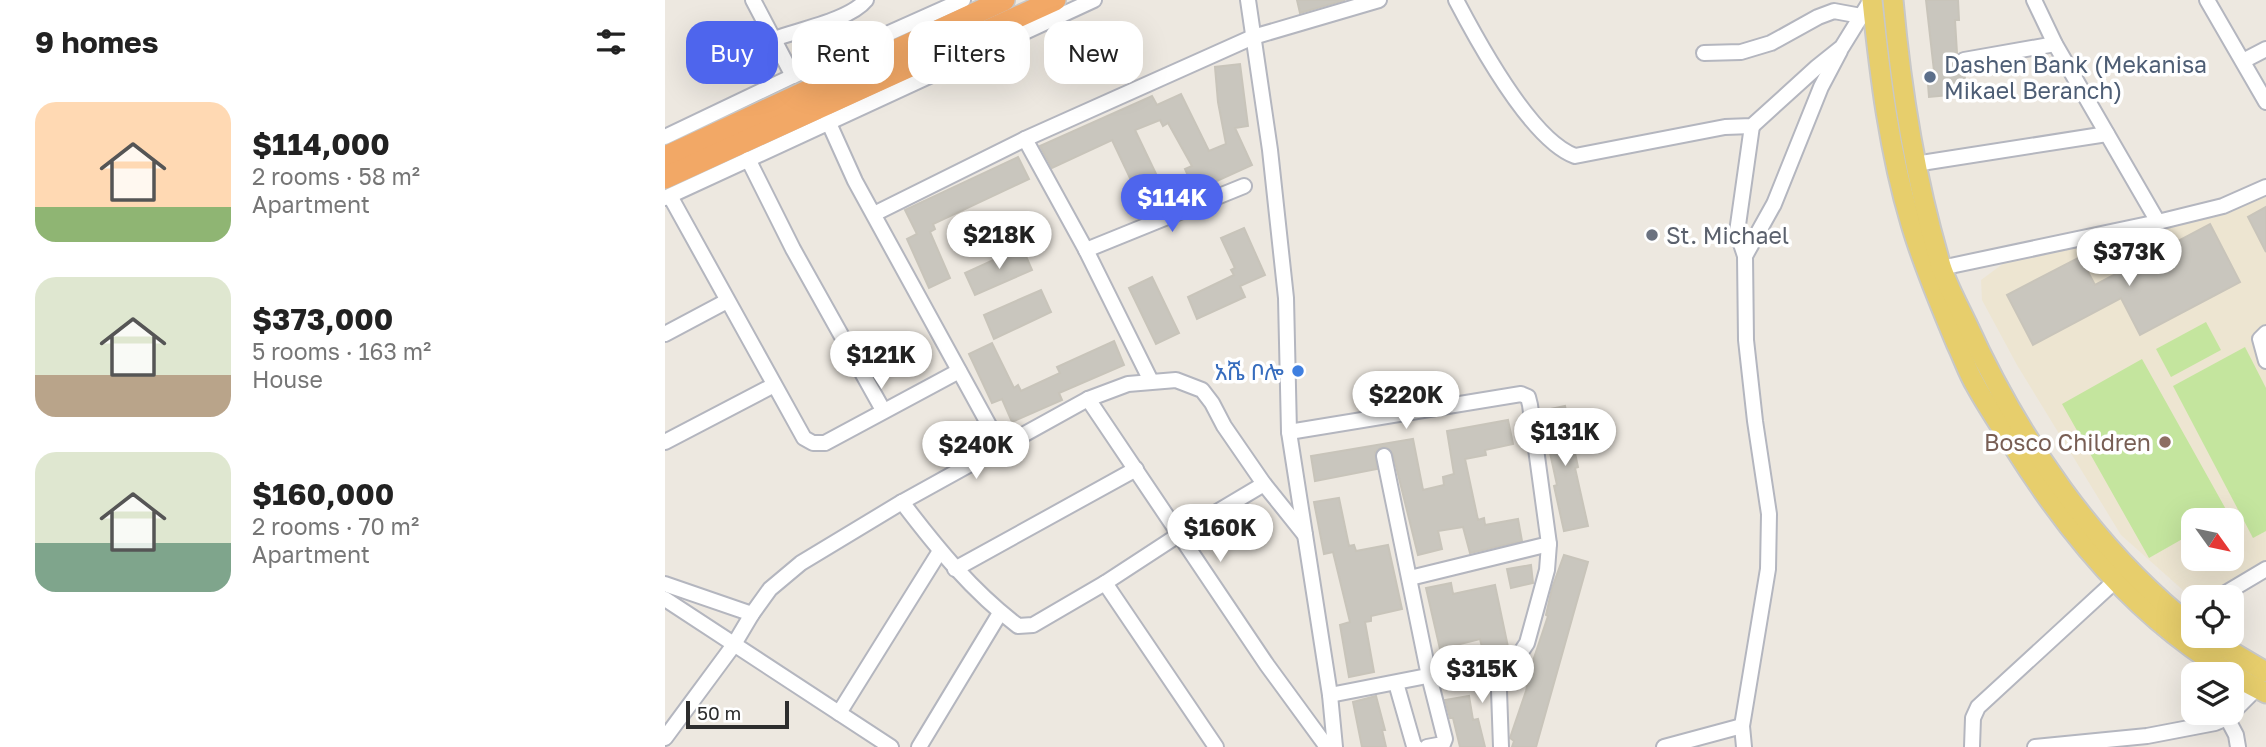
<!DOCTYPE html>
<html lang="en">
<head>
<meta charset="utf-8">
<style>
	:root { --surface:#fff; --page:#f2f2f2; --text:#222; --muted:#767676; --accent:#4e65ed }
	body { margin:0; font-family:"Golos Text","Noto Sans Ethiopic",sans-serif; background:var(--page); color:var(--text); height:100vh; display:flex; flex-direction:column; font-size:26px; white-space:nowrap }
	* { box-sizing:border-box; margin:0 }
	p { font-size:23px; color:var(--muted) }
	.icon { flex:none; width:38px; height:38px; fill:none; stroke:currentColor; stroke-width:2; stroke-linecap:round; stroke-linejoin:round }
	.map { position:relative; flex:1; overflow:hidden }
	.details { display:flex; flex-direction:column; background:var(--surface); width:665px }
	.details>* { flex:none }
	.guide { position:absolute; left:21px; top:21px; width:665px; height:63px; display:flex; gap:14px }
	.needle { width:46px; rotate:123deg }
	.tools { position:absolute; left:1516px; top:508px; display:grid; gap:14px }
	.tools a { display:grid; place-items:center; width:63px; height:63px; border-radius:14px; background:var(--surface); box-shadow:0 7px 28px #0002; font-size:35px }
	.scale { position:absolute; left:21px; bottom:18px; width:103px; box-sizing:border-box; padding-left:7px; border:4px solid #2d2d2d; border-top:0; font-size:19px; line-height:24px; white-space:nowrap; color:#2d2d2d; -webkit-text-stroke:5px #fff; paint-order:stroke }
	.price { position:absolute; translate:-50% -60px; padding:0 16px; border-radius:24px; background:#fff; color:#222; font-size:23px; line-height:46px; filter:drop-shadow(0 2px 4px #0008) }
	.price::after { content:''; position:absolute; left:50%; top:42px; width:21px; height:16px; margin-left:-10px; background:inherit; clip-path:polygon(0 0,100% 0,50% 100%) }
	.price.selected { background:var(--accent); color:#fff }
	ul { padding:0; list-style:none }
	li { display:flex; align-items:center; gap:21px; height:175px; padding:0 35px }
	li span { display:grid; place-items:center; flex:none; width:196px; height:140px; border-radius:21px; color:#555 }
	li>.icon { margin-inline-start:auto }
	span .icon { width:84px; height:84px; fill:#fffc; stroke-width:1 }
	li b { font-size:30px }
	h2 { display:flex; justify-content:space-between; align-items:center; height:84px; padding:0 35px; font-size:30px }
	.pill { padding:0 24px; border-radius:21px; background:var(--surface); box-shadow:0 7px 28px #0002; font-size:24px; line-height:63px }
	.pill.selected { background:var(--accent); color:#fff }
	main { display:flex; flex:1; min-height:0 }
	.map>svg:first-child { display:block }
	.education { fill:#ede5d1; fill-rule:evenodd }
	.pitch { fill:#c4e59e }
	.building { fill:#c9c6be; stroke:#c8c4ba; stroke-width:2 }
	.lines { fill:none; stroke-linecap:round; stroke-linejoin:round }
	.minor-casing { stroke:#b4b6bf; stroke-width:18 }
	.major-casing { stroke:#c8c8c8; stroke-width:23 }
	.highway-casing { stroke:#c8c8c8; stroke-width:24 }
	.minor { stroke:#fff; stroke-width:14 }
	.major { stroke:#e7ce6c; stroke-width:19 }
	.highway { stroke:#f2a866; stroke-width:21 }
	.service-dot { fill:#5c6f8a; stroke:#fff; stroke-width:2.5 }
	.worship-dot { fill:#6b7280; stroke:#fff; stroke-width:2.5 }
	.shop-dot { fill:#3f7fe0; stroke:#fff; stroke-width:2.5 }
	.education-dot { fill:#8d6e63; stroke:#fff; stroke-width:2.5 }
	.labels { text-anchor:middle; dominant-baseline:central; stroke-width:7; stroke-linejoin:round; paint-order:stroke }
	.service-label { font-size:23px; fill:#4e5e75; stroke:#fff; text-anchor:start }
	.worship-label { font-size:23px; fill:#5b616d; stroke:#fff; text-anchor:start }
	.shop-label { font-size:23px; fill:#366cbe; stroke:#fff; text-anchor:end }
	.education-label { font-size:23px; fill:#785e54; stroke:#fff; text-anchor:end }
</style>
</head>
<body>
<main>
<section class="details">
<h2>9 homes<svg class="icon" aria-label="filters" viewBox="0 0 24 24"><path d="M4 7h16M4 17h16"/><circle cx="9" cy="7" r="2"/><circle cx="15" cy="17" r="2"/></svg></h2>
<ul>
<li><span style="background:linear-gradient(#ffd9b3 75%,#8fb573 0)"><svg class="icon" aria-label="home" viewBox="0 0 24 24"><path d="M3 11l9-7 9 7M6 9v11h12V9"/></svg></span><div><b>$114,000</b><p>2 rooms · 58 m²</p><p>Apartment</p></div></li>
<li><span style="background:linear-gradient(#dfe7d0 70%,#b9a48a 0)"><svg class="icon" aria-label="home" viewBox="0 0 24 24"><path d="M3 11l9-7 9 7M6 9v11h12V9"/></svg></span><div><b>$373,000</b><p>5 rooms · 163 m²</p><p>House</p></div></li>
<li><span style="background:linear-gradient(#dfe7d0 65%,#7fa58c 0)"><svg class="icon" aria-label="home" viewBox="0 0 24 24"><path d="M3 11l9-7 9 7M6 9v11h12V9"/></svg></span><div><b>$160,000</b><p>2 rooms · 70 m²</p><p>Apartment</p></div></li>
</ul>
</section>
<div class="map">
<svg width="1601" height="747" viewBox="0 0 1601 747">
	<rect width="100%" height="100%" fill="#ede8e0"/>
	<path class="education" d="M1601,190V564L1541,597L1528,599L1456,535L1352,365L1317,300L1316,280L1339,263L1558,211ZM1528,520H1566V558H1528Z"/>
	<g class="pitch">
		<path d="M1541,322L1556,350L1506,377L1491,349Z"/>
		<path d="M1580,347L1601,388V531L1588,538L1508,386Z"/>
		<path d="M1477,359L1563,513L1551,520H1528V533L1484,558L1397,404Z"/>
	</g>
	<g class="building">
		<path d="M632,0H680L635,13Z"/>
		<path d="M1261,0H1293L1294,20H1290L1292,53L1289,61L1294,68L1299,69L1301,88L1294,89L1295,94L1264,97L1262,71H1269Z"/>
		<path d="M575,64L583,126L570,128L587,165L530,191L520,169L527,166L503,123L498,126L495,120L470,130L505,203L482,214L447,140L387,168L375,146L487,96L492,105L516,94L544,151L561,144L553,102L550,67Z"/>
		<path d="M353,157L364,179L268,224L270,229L265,232L285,278L264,288L242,239L252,234L240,210Z"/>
		<path d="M1601,207V252L1583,217Z"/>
		<path d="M1545,224L1575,282L1475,335L1456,298L1368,345L1342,295L1415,257L1430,285Z"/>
		<path d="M579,228L600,275L575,286L580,297L532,319L523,297L569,275L566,270L570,268L556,238Z"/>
		<path d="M357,247L367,270L310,295L300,273Z"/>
		<path d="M487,277L514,333L491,344L464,288Z"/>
		<path d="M376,290L386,312L329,339L319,315Z"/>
		<path d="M449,341L459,365L394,393L397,400L347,422L337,399L327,403L304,354L327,343L349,388L353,385L356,391L395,373L392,367Z"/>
		<path d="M900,406L913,467L910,468L923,526L899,531L889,486L892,485L876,411Z"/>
		<path d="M843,420L848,444L820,450L821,455L800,459L813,520L819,518L820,525L853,519L857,541L805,553L798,527L773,531L777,549L753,555L728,454L721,447H716L710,452L712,469L650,481L646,456L748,439L758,490L779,485L778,477L789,474L782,431Z"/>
		<path d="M674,498L684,546L689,545L691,551L723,545L737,609L706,616V621L700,622L709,672L684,677L675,625L685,622L668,552L659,554L649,502Z"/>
		<path d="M899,555L923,562L871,747H847L849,741L845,738L861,691L867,664L883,616L881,615L887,588Z"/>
		<path d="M866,565L868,583L846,588L842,569Z"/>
		<path d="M786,583L788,594L830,585L843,647L818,651L815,639L775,649L761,588Z"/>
		<path d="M711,696L720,730H717L721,747H697L688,702Z"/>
		<path d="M804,696L808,720L813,719L820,747H795L788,718H785L780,700Z"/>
	</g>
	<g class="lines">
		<defs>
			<g id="minor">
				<path d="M88,0L128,76"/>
				<path d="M583,0L605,150L621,298L624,432L665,695L670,747"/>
				<path d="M791,0C813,42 866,140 910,156L1060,127L1087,126L1152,67L1177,47L1206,0"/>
				<path d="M1369,0L1390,44L1493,222L1558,206L1601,187"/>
				<path d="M1542,0L1601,102"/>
				<path d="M109,39C133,30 185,20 201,0"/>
				<path d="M1039,53L1076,52L1106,43L1153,17L1169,11L1196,16"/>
				<path d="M1299,60L1390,44"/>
				<path d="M1578,61L1601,49"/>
				<path d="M163,121L190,181L336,447"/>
				<path d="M0,137L128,76L298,0"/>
				<path d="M360,139L421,250L486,381"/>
				<path d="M83,159L128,249L218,410"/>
				<path d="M1250,164L1442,134"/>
				<path d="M5,196L139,438L148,443H160L294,371"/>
				<path d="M0,198L429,0"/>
				<path d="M209,214L360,139L588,37L714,0"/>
				<path d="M421,250L579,186"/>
				<path d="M1080,256L1109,204L1156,87L1175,51"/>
				<path d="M1276,268L1493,222"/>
				<path d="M1601,333L1595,339L1601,361"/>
				<path d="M0,334L62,301"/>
				<path d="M423,399L602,665L662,747"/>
				<path d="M624,432L856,394L863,397L865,405L884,544L882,570L862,643L854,655L844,660L665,695"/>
				<path d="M0,442L109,385"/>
				<path d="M719,456L764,676L780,739L778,744L762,747"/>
				<path d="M237,502C272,548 307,591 353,626L368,625L440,583L515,534L599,484"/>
				<path d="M290,569L471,469"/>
				<path d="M745,578L884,544"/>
				<path d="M440,583L551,747"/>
				<path d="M0,584L87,614"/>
				<path d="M1554,597L1601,569"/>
				<path d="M0,599L226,747"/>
				<path d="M833,662L836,747"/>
				<path d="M731,683L749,746L751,747"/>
				<path d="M174,713L275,551"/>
				<path d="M1562,718L1571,735L1573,747"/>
				<path d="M0,738L68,646L87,614L105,589L136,563L237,502L423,399L463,384L511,380L537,390L547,403L559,426L599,484L640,535"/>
				<path d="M254,747L335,613"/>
				<path d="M999,747L1077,726"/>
				<path d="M1079,747L1077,726L1103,569L1104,514L1090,421L1081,340L1080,256L1072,232L1087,126"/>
				<path d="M1307,747L1308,718L1313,707L1449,582"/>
				<path d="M1370,747L1482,736L1550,723L1562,718L1591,689"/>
			</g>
			<g id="major">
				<path d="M1207,0C1215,75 1224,151 1246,224C1258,265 1275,304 1291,343C1298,357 1303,373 1311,386C1323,408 1337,428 1350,449C1415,552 1491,638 1601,693"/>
				<path d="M1228,0C1236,90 1250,179 1276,266C1282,285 1293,305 1302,324C1353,437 1430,550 1528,627"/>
				<path d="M1538,635L1601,672"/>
			</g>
			<g id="highway">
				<path d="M0,157L339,0"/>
				<path d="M0,178L390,0"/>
			</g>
		</defs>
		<use href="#minor" class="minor-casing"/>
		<use href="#major" class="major-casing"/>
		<use href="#highway" class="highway-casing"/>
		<use href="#minor" class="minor"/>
		<use href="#major" class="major"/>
		<use href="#highway" class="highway"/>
	</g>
	<circle class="service-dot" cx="1265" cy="77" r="7"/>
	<circle class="worship-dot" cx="987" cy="235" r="7"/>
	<circle class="shop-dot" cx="633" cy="371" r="7"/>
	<circle class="education-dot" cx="1500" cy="442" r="7"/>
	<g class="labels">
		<g class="service-label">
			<text x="1279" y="64">Dashen Bank (Mekanisa<tspan x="1279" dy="26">Mikael Beranch)</tspan></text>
		</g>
		<g class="worship-label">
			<text x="1001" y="235">St. Michael</text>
		</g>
		<g class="shop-label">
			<text x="619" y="371">አሼ ቦሎ</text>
		</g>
		<g class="education-label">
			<text x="1486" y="442">Bosco Children</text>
		</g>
	</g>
</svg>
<div class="tools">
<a><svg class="needle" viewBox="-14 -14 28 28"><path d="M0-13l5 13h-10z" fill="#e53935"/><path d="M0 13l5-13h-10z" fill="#767676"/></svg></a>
<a><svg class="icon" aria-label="locate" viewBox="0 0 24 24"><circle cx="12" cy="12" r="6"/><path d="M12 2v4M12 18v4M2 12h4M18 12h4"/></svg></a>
<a><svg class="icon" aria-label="layers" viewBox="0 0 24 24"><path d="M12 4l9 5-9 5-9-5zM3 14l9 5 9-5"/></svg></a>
</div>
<div class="scale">50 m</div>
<b class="price selected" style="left:507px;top:234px">$114K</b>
<b class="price" style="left:334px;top:271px">$218K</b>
<b class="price" style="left:1464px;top:288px">$373K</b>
<b class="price" style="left:216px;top:391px">$121K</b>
<b class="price" style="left:741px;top:431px">$220K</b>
<b class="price" style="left:900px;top:468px">$131K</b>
<b class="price" style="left:311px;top:481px">$240K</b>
<b class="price" style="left:555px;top:564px">$160K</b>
<b class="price" style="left:817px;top:705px">$315K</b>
<div class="guide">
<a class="pill selected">Buy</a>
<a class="pill">Rent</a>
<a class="pill">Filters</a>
<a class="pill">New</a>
</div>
</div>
</main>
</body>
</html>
